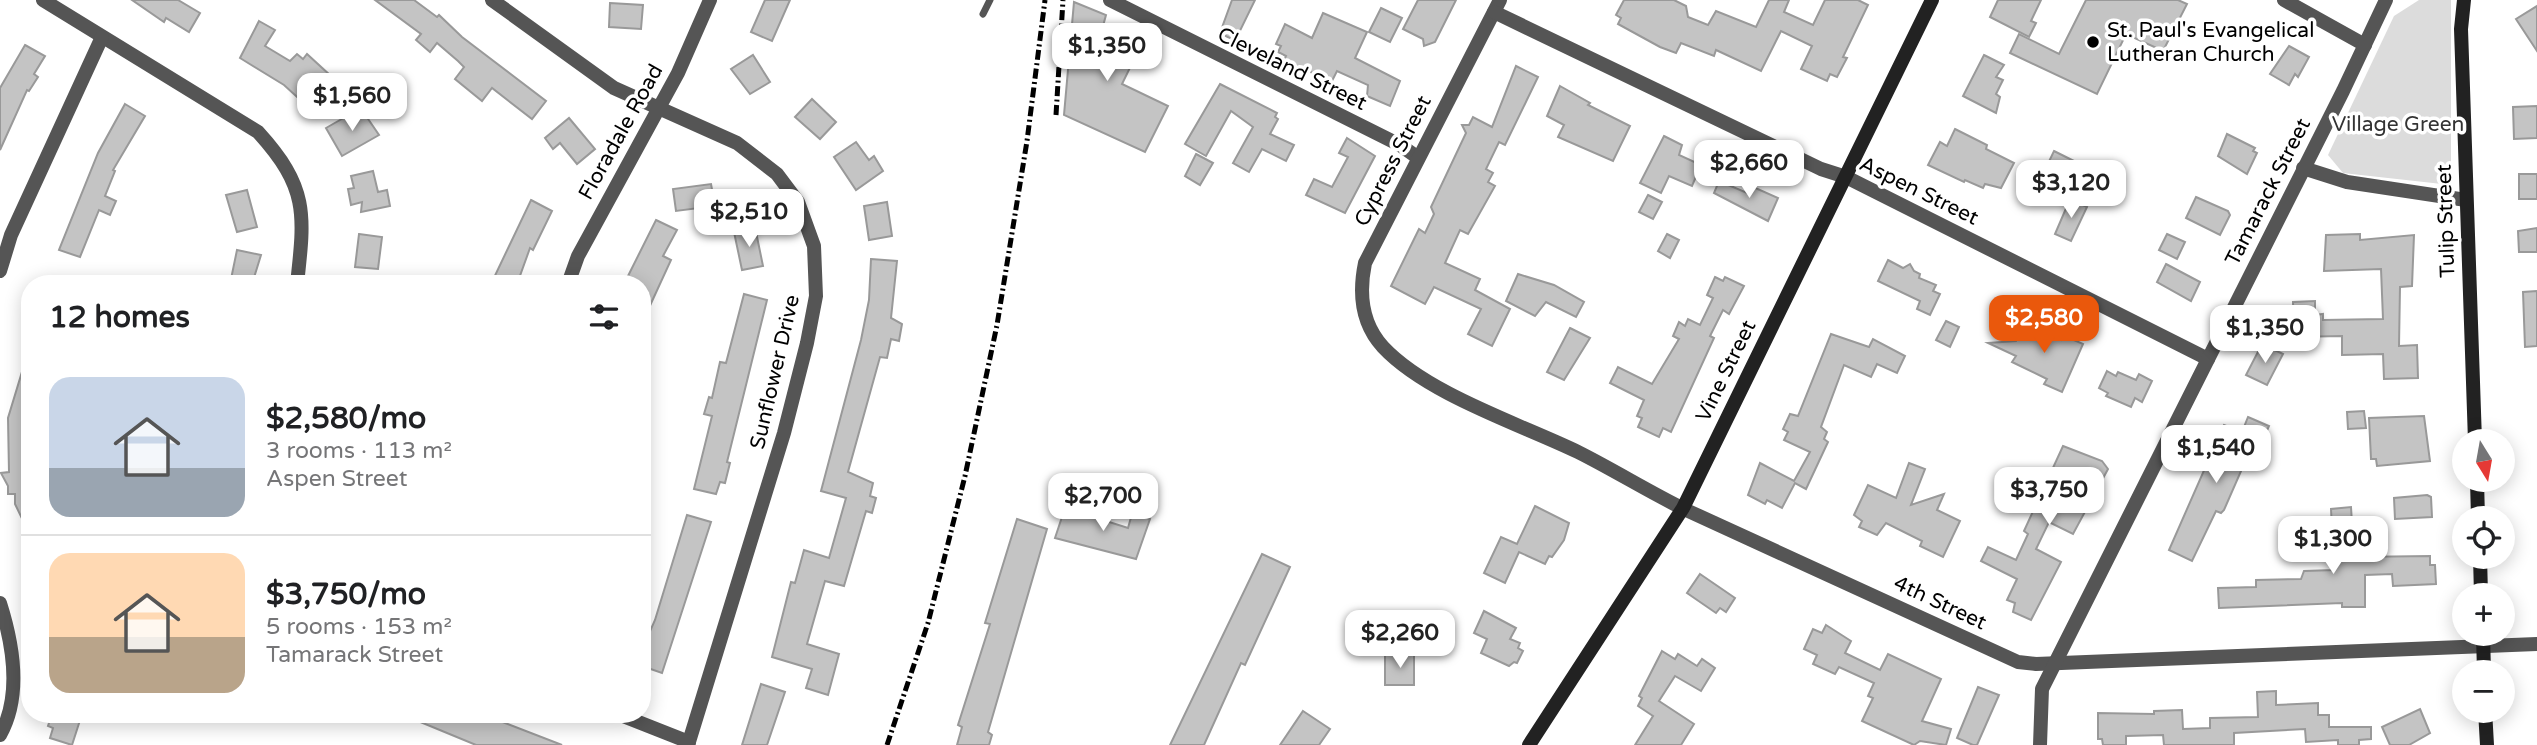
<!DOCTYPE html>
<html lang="en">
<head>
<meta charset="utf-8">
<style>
	:root { --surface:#fff; --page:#f2f2f2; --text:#202124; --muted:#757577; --line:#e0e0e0; --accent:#ea580c }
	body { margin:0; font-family:"Varela Round",sans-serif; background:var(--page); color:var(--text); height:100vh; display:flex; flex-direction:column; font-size:26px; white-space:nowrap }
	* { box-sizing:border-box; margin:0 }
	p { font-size:23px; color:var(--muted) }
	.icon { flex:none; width:38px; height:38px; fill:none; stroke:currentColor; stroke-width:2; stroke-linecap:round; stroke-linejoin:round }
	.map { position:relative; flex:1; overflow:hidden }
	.side { position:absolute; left:21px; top:275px; width:630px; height:448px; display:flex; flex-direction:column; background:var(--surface); border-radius:28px; box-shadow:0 4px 18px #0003 }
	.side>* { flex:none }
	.needle { width:46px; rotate:169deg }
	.controls { position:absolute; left:2452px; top:429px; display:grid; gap:14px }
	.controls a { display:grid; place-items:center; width:63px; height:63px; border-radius:50%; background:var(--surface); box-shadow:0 4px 18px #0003; font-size:35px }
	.price { position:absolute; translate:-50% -60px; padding:0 16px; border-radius:14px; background:#fff; color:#222; font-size:23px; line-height:46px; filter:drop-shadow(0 2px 4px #0008) }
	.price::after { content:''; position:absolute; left:50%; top:42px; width:21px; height:16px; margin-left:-10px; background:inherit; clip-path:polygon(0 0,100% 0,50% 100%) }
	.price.active { background:var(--accent); color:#fff }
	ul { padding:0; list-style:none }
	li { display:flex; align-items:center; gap:21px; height:175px; padding:0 28px }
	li+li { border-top:2px solid var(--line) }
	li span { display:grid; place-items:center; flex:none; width:196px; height:140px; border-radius:21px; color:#555 }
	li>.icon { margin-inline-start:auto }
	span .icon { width:84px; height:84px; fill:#fffc; stroke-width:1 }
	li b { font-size:30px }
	h2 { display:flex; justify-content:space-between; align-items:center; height:84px; padding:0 28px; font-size:30px }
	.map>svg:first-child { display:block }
	.green { fill:#dcdcdc }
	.building { fill:#c4c4c4; stroke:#999; stroke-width:2 }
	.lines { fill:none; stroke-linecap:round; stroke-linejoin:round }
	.lane { stroke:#555; stroke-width:7 }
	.street { stroke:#555; stroke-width:14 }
	.secondary { stroke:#222; stroke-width:14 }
	.rail { stroke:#000; stroke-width:5; stroke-dasharray:10 3.5 2 3.5; stroke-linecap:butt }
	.poi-dot { fill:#000; stroke:#fff; stroke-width:2.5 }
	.labels { text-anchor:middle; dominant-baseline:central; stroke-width:7; stroke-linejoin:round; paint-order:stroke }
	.poi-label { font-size:21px; fill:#000; stroke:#fff; text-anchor:start }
	.street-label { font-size:21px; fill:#000; stroke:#fff }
	.park-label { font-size:21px; fill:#333; stroke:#fff }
</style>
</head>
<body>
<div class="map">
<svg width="2537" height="745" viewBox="0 0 2537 745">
	<rect width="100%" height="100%" fill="#fff"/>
	<path class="green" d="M2419,0H2451V185L2343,173L2328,155L2394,16Z"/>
	<g class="building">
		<path d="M132,0H178L200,13L189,32L166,18L164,22Z"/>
		<path d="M375,0H414L437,17L439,15L462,37L546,101L532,119L492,88L482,101L455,79L464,67L458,61L437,43L430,52L416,40L421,34Z"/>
		<path d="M765,0H790L772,41L751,32Z"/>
		<path d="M1232,0H1255L1235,41L1220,33Z"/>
		<path d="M1418,0H1456L1435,42L1424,46L1423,39L1403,29Z"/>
		<path d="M1624,0H1674L1686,6L1688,17L1708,25L1716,11L1756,27L1769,0H1789L1784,12L1813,25L1825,0H1858L1868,5L1843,57L1847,58L1837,77L1830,74L1827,81L1801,69L1812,46L1781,31L1761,71L1716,50L1714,56L1681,43L1676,53L1660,47L1618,24L1621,18L1616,15Z"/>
		<path d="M1998,0H2041L2031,21L2036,23L2029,37L1990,17Z"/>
		<path d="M2086,0H2178L2187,4L2163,51L2126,34L2097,94L2010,53L2019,34L2059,54Z"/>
		<path d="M1074,2L1106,15L1103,26L1142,43L1122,84L1168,106L1145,152L1064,115Z"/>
		<path d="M610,3L643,5L641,29L609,27Z"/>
		<path d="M2537,6V51L2516,19Z"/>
		<path d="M1381,8L1402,18L1390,42L1369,32Z"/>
		<path d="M1323,13L1367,32L1355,58L1400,81L1390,106L1367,96L1368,85L1337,71L1331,83L1327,81L1325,85L1312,79L1315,74L1284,60L1286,56L1278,52L1281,46L1276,44L1285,24L1312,38Z"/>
		<path d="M259,21L275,30L265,46L290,61L297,54L303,59L307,54L332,77L337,85L330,93L332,99L318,116L284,85L240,58Z"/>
		<path d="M25,45L45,56L34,74L38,77L29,91L27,90L0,150V88Z"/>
		<path d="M2289,46L2309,57L2298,77L2295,74L2289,85L2270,74Z"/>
		<path d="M753,55L770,82L750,94L731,69Z"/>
		<path d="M1984,55L2004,65L1996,77L2003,80L1996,94L2000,97L1996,113L1963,96Z"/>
		<path d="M1516,66L1538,77L1505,145L1499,142L1486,169L1493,173L1488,182L1495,186L1468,234L1460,230L1445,263L1480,279L1475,290L1510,309L1492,346L1468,334L1481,309L1434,287L1425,304L1391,286L1419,229L1425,233L1434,214L1431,207L1466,133L1462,125H1469L1473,117L1492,127Z"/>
		<path d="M1220,84L1277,113L1275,117L1278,119L1270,134L1294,145L1286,161L1262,149L1249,172L1233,163L1253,127L1231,111L1206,156L1185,144Z"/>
		<path d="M1560,86L1590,103L1588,105L1630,126L1613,161L1558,137L1564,125L1547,116Z"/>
		<path d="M812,99L836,122L820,139L795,117Z"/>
		<path d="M125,104L145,116L113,170L115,171L105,196L116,201L110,215L99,210L80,257L59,250L98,153Z"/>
		<path d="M2537,106V138L2514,139L2513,107Z"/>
		<path d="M364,113L379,135L342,156L326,128L347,116L350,121Z"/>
		<path d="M569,118L595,149L577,164L560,143L553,149L545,138Z"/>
		<path d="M1955,129L1987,145L1986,149L2014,163L2001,188L1985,184L1983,188L1965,180L1964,182L1928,165L1940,142L1947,146Z"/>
		<path d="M2227,134L2255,148L2253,151L2257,153L2247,174L2218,156Z"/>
		<path d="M1664,136L1682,145L1679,155L1701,165L1692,186L1669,176L1661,193L1640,183Z"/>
		<path d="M1347,138L1375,156L1345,213L1306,195L1314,179L1332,187L1348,157L1339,153Z"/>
		<path d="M856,142L869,160L874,156L883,171L856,190L834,157Z"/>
		<path d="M2054,151L2078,163L2067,185L2043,174Z"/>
		<path d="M1196,154L1213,163L1200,185L1185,176Z"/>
		<path d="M373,171L378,192L387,190L390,206L361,212L362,202L351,205L348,189L354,188L351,176Z"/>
		<rect x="2519" y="174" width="18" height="25"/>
		<path d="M1719,181L1747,193L1751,186L1778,198L1768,221L1714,193Z"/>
		<path d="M711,184L715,206L676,211L673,189Z"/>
		<path d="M247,190L257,227L237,232L226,195Z"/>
		<path d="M1648,195L1662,202L1653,219L1639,212Z"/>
		<path d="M2196,197L2228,211L2230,215L2220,235L2186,218Z"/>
		<path d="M2070,199L2087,207L2071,241L2055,234Z"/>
		<path d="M531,200L552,211L533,250L530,248L517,284H491Z"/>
		<path d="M887,202L892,236L869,240L864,206Z"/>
		<path d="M656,220L677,230L663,256L671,260L642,323V284H624Z"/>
		<path d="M755,227L763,266L742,270L734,232Z"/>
		<path d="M2537,228V252H2519L2518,231Z"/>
		<path d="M359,234L382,237L378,269L355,267Z"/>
		<path d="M1667,234L1679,240L1670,258L1658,251Z"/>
		<path d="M2167,234L2185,242L2177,259L2159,250Z"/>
		<path d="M2360,234V240L2414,235L2412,286L2400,287L2399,346L2417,345L2418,378L2384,379L2383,354L2342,355V336L2294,337L2293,302L2315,301V315L2323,314V320L2383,319L2381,269L2324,271L2326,235Z"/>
		<path d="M237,250L261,255L252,284H230Z"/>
		<path d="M871,259L897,261L891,318L902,324L899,341L891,339L887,358L880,357L848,472L873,483L870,496L876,498L872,513L866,511L844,586L825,581L807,644L839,654L828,695L806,688L812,669L772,657L791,582L795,583L804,550L829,558L846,498L821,491L861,340L869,300Z"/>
		<path d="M1888,260L1903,268L1910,264L1914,271L1920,274L1919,278L1936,285L1933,291L1940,294L1930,315L1917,309L1920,301L1878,281Z"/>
		<path d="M2166,264L2200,282L2191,301L2157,282Z"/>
		<path d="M1518,274L1554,285L1584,302L1576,317L1546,302L1535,316L1506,301Z"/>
		<path d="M1715,277L1723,281L1725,277L1744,286L1729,314L1723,310L1710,336L1714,338L1671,432L1663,428L1659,437L1638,427L1642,418L1637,416L1644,400L1610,383L1618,367L1652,384L1679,339L1673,336L1679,322L1685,326L1688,319L1700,325L1713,298L1707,295Z"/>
		<path d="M2537,291V346L2525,347L2523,292Z"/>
		<path d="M744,294L767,300L727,462L730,463L725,483L720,482L716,494L694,489L712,416L704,414L709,397L712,398L720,362L726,363Z"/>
		<path d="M1946,321L1959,327L1950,347L1936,340Z"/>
		<path d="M2024,325L2029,328L2031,325L2061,340L2065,336L2083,344L2062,392L2044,384L2047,379L2012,362L2016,356L1988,343L2016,341Z"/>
		<path d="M1570,328L1590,338L1564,380L1547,372Z"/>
		<path d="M1831,334L1869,347L1873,339L1905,356L1897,373L1877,364L1871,377L1844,365L1821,427L1827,432L1824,439L1828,442L1806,489L1795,483L1782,508L1767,500L1765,504L1748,495L1760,463L1794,481L1810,452L1784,440L1788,432L1783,429L1790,414L1798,416Z"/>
		<path d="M2262,344L2283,354L2267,385L2246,375Z"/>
		<path d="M25,362L30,363L29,533L15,504V494H8V486L1,473L9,472L8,418Z"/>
		<path d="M2107,371L2116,376L2118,372L2136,380L2139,374L2152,381L2142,402L2135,398L2131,407L2106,396L2108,393L2099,388Z"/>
		<path d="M2364,411L2366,428L2348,429L2347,412Z"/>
		<path d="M2424,416L2430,461L2377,466L2376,459H2371L2369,418Z"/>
		<path d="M2248,417L2269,426L2262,442L2255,439L2224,510L2221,513L2216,511L2192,561L2169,550L2224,425L2242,432Z"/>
		<path d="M2063,446L2102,461L2108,469L2073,534L2049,522L2036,549L2061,562L2031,620L2013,612L2015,603L2007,600L2017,579L1981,561L1988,547L2016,560L2028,534L2024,531Z"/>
		<path d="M1909,463L1925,469L1911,505L1944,494L1937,510L1960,521L1943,557L1920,546L1922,541L1886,523L1877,535L1859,527L1862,521L1854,515L1868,485L1896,498Z"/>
		<path d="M2427,495L2431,497L2432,517L2395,519L2394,498Z"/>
		<path d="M1535,506L1569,523L1564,540L1552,557L1549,556L1545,564L1519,552L1505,583L1484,573L1501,537L1517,544Z"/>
		<path d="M2351,507L2354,557L2430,556V565H2435L2436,584L2393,586L2392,574L2365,575V607H2342V603L2219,608L2218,588L2256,587V580L2301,579L2304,571L2334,570L2331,509Z"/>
		<path d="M1065,508L1128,528L1132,514L1150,519L1136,559L1055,538Z"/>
		<path d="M687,515L711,522L662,673L642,666V633L648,636L655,620Z"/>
		<path d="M1017,519L1047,529L988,732L992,735L989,745H957L962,727L958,725L990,624L985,623Z"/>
		<path d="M1262,554L1290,567L1245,665L1241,663L1204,745H1170Z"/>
		<path d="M1700,574L1735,598L1726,612L1720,608L1716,613L1687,593Z"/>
		<path d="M1484,611L1516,628L1510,639L1520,643L1518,648L1523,651L1517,663L1514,662L1509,666L1481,653L1487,639L1474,633Z"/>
		<path d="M1826,625L1851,641L1845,653L1880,670L1888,654L1941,679L1922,721L1951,729L1946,745L1920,741L1914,745L1862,721L1873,698L1868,696L1874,683L1839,667L1835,674L1813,664L1817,655L1804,649L1813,629L1822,633Z"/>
		<path d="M1662,651L1675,659L1678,654L1697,666L1702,659L1715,668L1701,691L1675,676L1659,701L1694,724L1681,745H1635L1653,716L1638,706L1642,698L1639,696Z"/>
		<rect x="1385" y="655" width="29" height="30"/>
		<path d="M761,684L785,692L767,745H742Z"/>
		<path d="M1978,687L1999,695L1977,745H1973L1957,738Z"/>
		<path d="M2276,691V705L2318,703V715H2329V727H2371V739L2359,740V745H2338V740L2306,742L2305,729L2234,733V745H2164L2163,735L2126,736V745H2103L2102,739H2098V713L2154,714V711L2182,710L2183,729L2210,728V718L2258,717L2257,692Z"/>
		<path d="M2420,709L2430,733L2409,745H2390L2382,727Z"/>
		<path d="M1303,711L1330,729L1319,745H1280Z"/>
		<path d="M52,714H82L72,745L50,738L53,728L48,726Z"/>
		<path d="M401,714H462L483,721L487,716L562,745H476Z"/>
	</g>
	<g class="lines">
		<path class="lane" d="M983,14L990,0"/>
		<g class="street">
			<path d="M43,0L258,132C308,187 305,213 297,284"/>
			<path d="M492,0L614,88L737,143L777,174L798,202L814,246L816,296L807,343L784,433L688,745"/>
			<path d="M1110,0L1400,145L1417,157"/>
			<path d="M1500,0L1365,263C1359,292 1361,323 1383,347C1427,394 1520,424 1578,452C1614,470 1649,492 1686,510C1796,561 1907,611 2018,662L2036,664L2537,644"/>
			<path d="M2284,0L2365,45"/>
			<path d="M1494,12L1821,169L1846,177L2208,359"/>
			<path d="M2303,168L2347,182L2466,200"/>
			<path d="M0,271L11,235L102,37"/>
			<path d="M568,284L578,256L678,73L710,0"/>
			<path d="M0,603C13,644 22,696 0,735"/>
			<path d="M618,714L689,742"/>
			<path d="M2040,745L2042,689L2343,91L2386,0"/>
		</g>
		<g class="secondary">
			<path d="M2464,0L2461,29L2475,441"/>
			<path d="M2477,480L2478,518"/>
			<path d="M2480,556L2481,595"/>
			<path d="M2483,634L2484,672"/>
			<path d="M2485,710L2487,745"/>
			<path d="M1529,745L1683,508L1932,0"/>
		</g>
		<g class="rail">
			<path d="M1056,115L1063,0"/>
			<path d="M887,745L928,623L965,476L997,325L1027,141L1045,0"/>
		</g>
	</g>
	<circle class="poi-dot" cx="2093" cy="42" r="7"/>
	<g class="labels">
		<g class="poi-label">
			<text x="2107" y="30">St. Paul's Evangelical<tspan x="2107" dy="24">Lutheran Church</tspan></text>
		</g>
		<g class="street-label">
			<text transform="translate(1292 69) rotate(26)">Cleveland Street</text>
			<text transform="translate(621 132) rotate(-61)">Floradale Road</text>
			<text transform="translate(1393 161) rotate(-63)">Cypress Street</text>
			<text transform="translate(1919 191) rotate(26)">Aspen Street</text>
			<text transform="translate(2268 192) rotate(-63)">Tamarack Street</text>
			<text transform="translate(2446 221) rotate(-92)">Tulip Street</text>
			<text transform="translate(1726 371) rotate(-64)">Vine Street</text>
			<text transform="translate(775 372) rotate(-77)">Sunflower Drive</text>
			<text transform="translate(1940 603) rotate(25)">4th Street</text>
		</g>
		<g class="park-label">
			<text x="2398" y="124">Village Green</text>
		</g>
	</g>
</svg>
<div class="controls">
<a><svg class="needle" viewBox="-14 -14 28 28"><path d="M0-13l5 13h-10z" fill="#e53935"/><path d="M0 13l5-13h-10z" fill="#757577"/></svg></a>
<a><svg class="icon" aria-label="locate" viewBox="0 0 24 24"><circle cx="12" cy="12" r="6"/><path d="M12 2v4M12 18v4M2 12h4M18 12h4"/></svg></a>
<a>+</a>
<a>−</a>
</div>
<b class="price" style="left:1107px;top:83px">$1,350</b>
<b class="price" style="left:352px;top:133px">$1,560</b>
<b class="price" style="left:1749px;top:200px">$2,660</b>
<b class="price" style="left:2071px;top:220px">$3,120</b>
<b class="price" style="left:749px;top:249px">$2,510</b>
<b class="price active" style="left:2044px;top:355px">$2,580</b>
<b class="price" style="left:2265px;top:365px">$1,350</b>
<b class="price" style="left:2216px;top:485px">$1,540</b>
<b class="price" style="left:2049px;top:527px">$3,750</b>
<b class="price" style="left:1103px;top:533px">$2,700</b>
<b class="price" style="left:2333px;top:576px">$1,300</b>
<b class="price" style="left:1400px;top:670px">$2,260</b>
<section class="side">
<h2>12 homes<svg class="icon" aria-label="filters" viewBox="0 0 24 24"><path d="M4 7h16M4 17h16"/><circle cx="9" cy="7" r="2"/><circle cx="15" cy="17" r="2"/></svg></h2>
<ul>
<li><span style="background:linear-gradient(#c9d6e8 65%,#9aa5b1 0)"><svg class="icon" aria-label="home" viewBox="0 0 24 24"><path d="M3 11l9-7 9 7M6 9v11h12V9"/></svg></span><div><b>$2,580/mo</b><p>3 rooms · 113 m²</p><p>Aspen Street</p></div></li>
<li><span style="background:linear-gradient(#ffd9b3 60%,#b9a48a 0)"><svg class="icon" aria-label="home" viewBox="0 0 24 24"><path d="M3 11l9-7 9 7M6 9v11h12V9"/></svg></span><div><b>$3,750/mo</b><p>5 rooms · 153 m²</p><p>Tamarack Street</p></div></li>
</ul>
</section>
</div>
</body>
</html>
